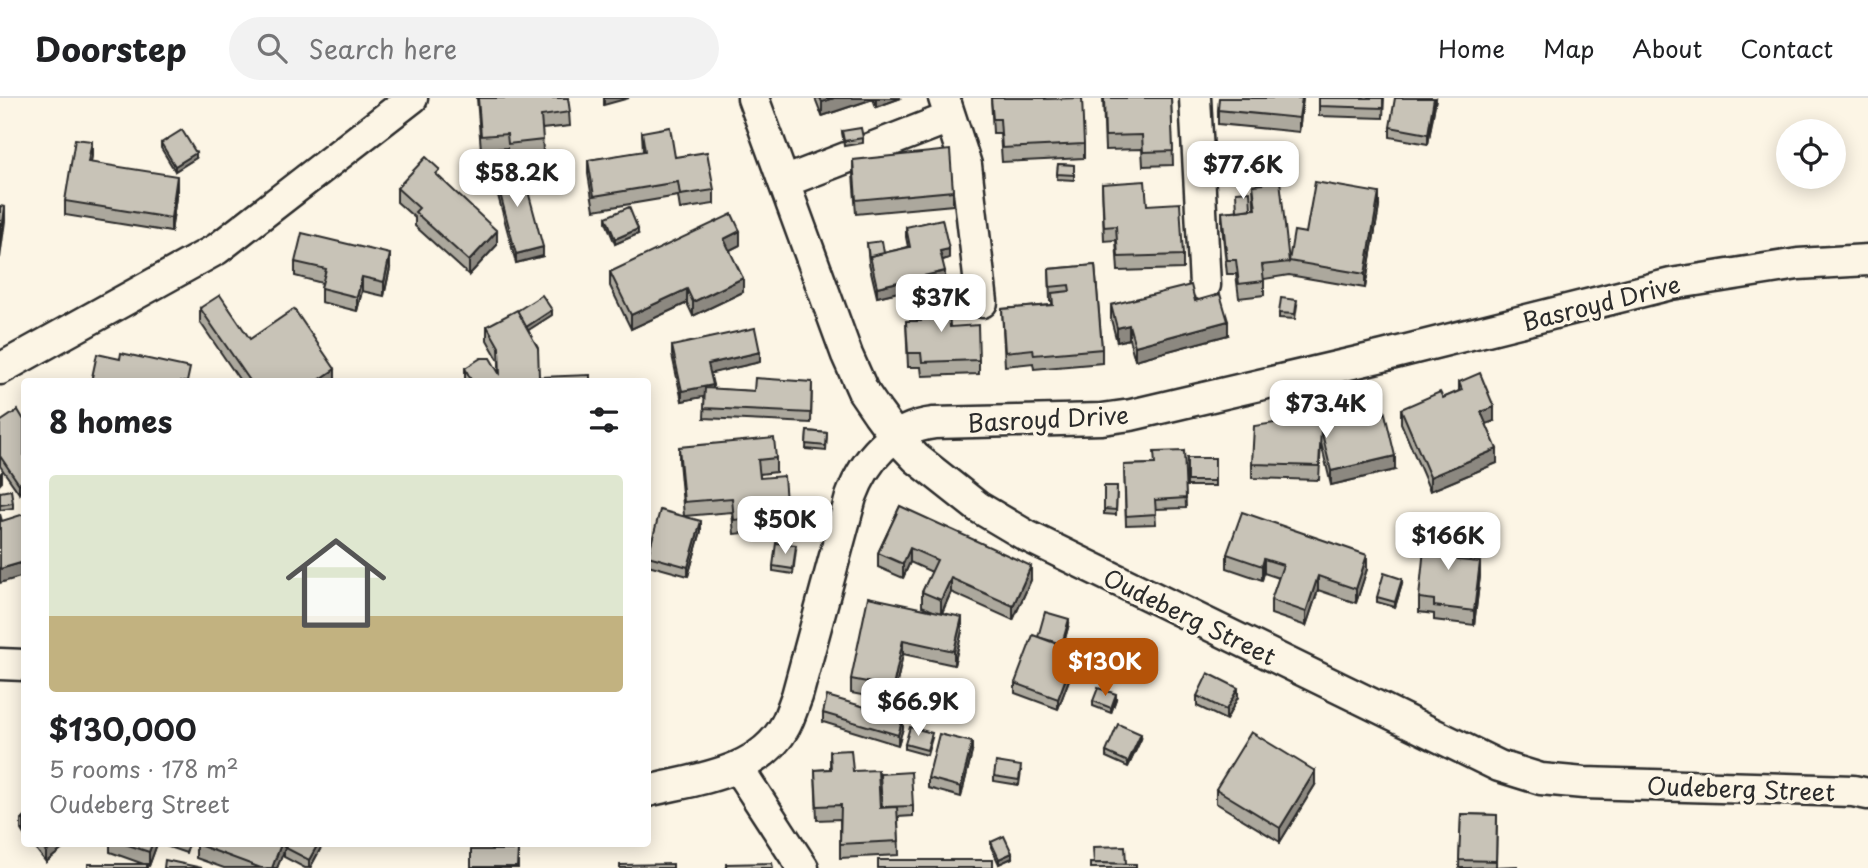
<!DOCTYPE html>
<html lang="en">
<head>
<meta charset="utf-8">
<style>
	:root { --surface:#fff; --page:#f2f2f2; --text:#202124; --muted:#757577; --line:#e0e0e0; --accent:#b45309 }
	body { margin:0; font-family:"Playpen Sans",sans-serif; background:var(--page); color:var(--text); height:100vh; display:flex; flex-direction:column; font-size:26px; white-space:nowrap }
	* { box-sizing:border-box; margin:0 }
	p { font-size:23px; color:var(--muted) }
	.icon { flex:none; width:38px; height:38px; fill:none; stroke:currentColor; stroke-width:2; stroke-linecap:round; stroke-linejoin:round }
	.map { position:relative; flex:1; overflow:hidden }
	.panel { position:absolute; left:21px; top:280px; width:630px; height:469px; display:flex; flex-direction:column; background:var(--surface); border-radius:7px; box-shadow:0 4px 18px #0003 }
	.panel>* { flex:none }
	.fabs { position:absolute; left:1776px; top:21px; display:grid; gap:14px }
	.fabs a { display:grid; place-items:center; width:70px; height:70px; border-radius:50%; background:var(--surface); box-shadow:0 4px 18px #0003; font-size:35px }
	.price { position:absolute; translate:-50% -60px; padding:0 16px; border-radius:14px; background:#fff; color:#222; font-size:23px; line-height:46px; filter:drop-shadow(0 2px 4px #0008) }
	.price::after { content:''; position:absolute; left:50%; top:42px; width:21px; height:16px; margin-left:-10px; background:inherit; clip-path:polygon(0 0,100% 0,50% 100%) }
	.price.active { background:var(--accent); color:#fff }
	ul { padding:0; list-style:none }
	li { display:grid; align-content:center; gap:14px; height:371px; padding:0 28px }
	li+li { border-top:2px solid var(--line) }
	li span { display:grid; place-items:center; height:217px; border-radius:7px; color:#555 }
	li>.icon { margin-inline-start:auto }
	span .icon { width:126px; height:126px; fill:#fffc; stroke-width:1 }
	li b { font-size:30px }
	h2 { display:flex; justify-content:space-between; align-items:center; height:84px; padding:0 28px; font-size:30px }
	header { display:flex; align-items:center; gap:42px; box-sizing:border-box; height:98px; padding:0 35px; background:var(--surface); border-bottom:2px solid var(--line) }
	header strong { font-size:33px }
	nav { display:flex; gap:38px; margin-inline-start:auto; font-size:24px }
	.search { width:490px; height:63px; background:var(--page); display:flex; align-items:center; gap:18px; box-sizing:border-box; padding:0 24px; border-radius:38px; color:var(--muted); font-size:26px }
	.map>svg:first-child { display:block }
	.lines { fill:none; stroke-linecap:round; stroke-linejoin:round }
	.minor-casing { stroke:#2b2b2b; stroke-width:35 }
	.minor { stroke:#fcf5e5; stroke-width:30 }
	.wall { fill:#aca89d; stroke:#2b2b2b; stroke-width:2 }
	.shaded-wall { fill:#8c8880; stroke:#2b2b2b; stroke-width:2 }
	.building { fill:#c8c3b7; stroke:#2b2b2b; stroke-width:2 }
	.labels { text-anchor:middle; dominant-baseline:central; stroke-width:7; stroke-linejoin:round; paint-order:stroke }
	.street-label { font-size:24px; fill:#2b2b2b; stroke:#fcf5e5 }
</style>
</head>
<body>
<header>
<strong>Doorstep</strong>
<div class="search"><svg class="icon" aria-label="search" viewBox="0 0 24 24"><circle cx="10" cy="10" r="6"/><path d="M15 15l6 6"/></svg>Search here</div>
<nav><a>Home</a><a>Map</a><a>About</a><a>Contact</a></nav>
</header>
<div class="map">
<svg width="1868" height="770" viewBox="0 0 1868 770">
	<rect width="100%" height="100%" fill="#fcf5e5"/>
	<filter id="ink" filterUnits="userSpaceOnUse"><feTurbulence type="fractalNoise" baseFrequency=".0143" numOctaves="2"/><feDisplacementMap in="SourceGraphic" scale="14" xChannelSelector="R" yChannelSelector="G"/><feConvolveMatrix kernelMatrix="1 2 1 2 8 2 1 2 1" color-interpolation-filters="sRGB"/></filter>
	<g filter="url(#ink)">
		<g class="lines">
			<defs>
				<g id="minor">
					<path d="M753,0L847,257L863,293L878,315L895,338L916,360L978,409L1027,438L1499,668L1541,681L1584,685L1853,693L1868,696"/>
					<path d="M944,0L966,67L982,204"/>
					<path d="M1195,0L1205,187"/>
					<path d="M784,84L949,20"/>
					<path d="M0,271L217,151L412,0"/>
					<path d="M0,566L24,567"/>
					<path d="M738,670L803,770"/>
					<path d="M648,693C695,681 759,676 785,628C790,619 793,608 797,598L851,399C865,361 892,330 934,325L1102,321L1131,317L1383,258L1671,186L1798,166L1868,162"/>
				</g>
			</defs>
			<use href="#minor" class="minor-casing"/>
			<use href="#minor" class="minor"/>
		</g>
		<g class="wall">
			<path d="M477,0H568L570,28L542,31L543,56L508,60L507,50L481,52Z"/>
			<path d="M815,0H901L876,9L873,1L822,18Z"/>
			<path d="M991,0L1084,46V60L1002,64L1000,35H993Z"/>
			<path d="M1103,0H1171L1173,67L1143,68L1142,51L1105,52Z"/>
			<path d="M1303,0L1299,34L1218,26V12Z"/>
			<path d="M1319,0H1384L1383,20L1319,18Z"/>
			<path d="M1436,0L1428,46L1390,39V29Z"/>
			<path d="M842,33L863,40V45L844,48Z"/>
			<path d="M642,34L675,59L714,92V106L680,111L678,98L594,112L588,76V62L643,54Z"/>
			<path d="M161,45L196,60L175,73L161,50Z"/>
			<path d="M92,57L91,65L177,92L171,134L65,117V103Z"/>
			<path d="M491,61L543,158L516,165L491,71Z"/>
			<path d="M853,62L953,93V107L856,116L853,76Z"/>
			<path d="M1058,66L1074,67V82L1057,81Z"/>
			<path d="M1261,66L1289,164L1306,135L1379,109L1365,190L1289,177L1264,181V197L1239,200L1236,176H1227L1222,128V114L1254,111L1253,87L1262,86Z"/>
			<path d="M440,80L497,147L469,177L415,128V120L397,104V90Z"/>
			<path d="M1102,86L1147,107L1183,157V171L1118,173L1116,142L1104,143Z"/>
			<path d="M606,119L638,136L615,146L606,124Z"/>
			<path d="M906,129L949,160L942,162L945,183L877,199L869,165L867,145L884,155L908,149L906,139Z"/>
			<path d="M740,147L730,152L743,194L693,218L687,205L631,231L610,188V174Z"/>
			<path d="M295,164L390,170L384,198L362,193L357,213L321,204V190L322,185L295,178Z"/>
			<path d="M1095,167L1102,251V265L1034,271L1033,265L1005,268L1002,211L1052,207V203H1050L1049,171Z"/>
			<path d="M920,197L979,262V276L922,278L921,269H908L906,223H921Z"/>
			<path d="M1195,203L1228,237L1135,262L1129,241L1117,244L1111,221V207Z"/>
			<path d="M1297,207L1295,221L1279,220V215Z"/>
			<path d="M200,210L250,241L335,284H241L200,224Z"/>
			<path d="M552,217L528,232L539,279L590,284H465V270L499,277V263L487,242V228Z"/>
			<path d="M672,248L760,264L710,275L713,291L754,293L812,284L811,325L704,320L705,298L682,303L672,257Z"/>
			<path d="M1459,284L1494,323L1486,326L1497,365L1430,393L1401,325V311L1443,300L1459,293Z"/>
			<path d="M24,322L19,395L0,368V324Z"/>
			<path d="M1301,323L1395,372L1331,387L1321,345L1319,382L1252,380V366Z"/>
			<path d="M807,333L827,335L826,353L806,351Z"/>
			<path d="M679,349L776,360V374L760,376V380L787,417V431L734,436L732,414L684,418L701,433L688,478L648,467V457L684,418L679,363Z"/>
			<path d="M1184,353L1186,410L1155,411L1156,426L1126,427L1124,367L1154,366Z"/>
			<rect x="1187" y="360" width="28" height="28"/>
			<path d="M1104,388H1117L1116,417L1104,416Z"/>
			<path d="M0,394L13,405V410L0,412Z"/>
			<path d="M900,408L1031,482L1013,522L951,494L942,515L962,533L954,567L903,556L893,603L851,595V581L933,513L922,508V494L932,474L910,464L903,480L878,469V455Z"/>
			<path d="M1462,449L1460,462L1480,478L1474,527L1434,522V516L1419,514V500Z"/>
			<path d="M796,452L793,476L773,473V468Z"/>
			<path d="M1227,456L1367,471L1356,505L1318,492L1306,528L1271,516V502L1279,480L1264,475L1262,482L1227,470Z"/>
			<path d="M1402,486L1395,509L1377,504V499Z"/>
			<path d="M1069,526L1063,548L1076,563L1058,611L1015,595V585L1038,539Z"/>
			<path d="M1197,598L1238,599L1226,622L1197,608Z"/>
			<path d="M1116,601L1111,615L1093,608V603Z"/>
			<path d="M823,615L903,630L898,647L823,624Z"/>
			<path d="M932,640L927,657L905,651V646Z"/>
			<path d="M1141,641L1128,669L1106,659V654Z"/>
			<path d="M830,653L853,673L880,710L882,709L880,676L913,708V718L898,719L899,757L840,760V721L817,722L815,672L830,671Z"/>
			<path d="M972,654L961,699L928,690V680Z"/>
			<path d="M1021,673L1019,687L994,683V678Z"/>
			<path d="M1315,687L1280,744L1216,705V691Z"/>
			<path d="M1461,716L1497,717L1496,769L1517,770H1459Z"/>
			<path d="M24,720V737L21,732V723Z"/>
			<path d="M991,744L1012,760L999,766L991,749Z"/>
			<path d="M32,746H69L46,764Z"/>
			<path d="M110,746H157L149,768L110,754Z"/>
			<path d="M160,746H189L186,755Z"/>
			<path d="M196,746H323L310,770H305L284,759V751L277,770H224L196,760Z"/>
			<rect x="471" y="752" width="47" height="18"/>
		</g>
		<g class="shaded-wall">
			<path d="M604,0H629L604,7Z"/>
			<path d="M834,0H873V1L822,18V4Z"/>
			<path d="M876,0H901L876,9Z"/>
			<path d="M1302,0H1303L1299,34V20Z"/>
			<path d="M1434,0H1436L1428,46V36Z"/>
			<path d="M92,43V57L88,78V64Z"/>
			<path d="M196,55V60L175,73V68Z"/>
			<path d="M177,78V92L171,134V120Z"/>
			<path d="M1379,95V109L1365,190V176Z"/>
			<path d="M5,109V123L0,160V146Z"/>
			<path d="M638,131V136L615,146V141Z"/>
			<path d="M497,133V147L469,177V163Z"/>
			<path d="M740,133V147L724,155V141Z"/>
			<path d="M543,149V158L516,165V156Z"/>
			<path d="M949,151V160L940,163V153Z"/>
			<path d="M390,156V170L384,198V184Z"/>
			<path d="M945,173V183L877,199V189Z"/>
			<path d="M362,179V193L357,213V199Z"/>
			<path d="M743,180V194L693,218V204Z"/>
			<path d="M687,191V205L631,231V217Z"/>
			<path d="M552,212V217L524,235V230Z"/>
			<path d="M1228,223V237L1135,262V248Z"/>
			<path d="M1129,227V241L1117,244V230Z"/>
			<path d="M760,254V264L708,276V266Z"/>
			<path d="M335,271V284H316Z"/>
			<path d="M713,287V297L682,303V293Z"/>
			<path d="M1494,309V323L1481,328V314Z"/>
			<path d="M1497,351V365L1430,393V379Z"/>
			<path d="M1395,358V372L1331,387V373Z"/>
			<path d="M2,374V384L0,386V376Z"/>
			<path d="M24,382V392L19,395V386Z"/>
			<path d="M701,423V433L688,478V469Z"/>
			<path d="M1462,435V449L1458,476V462Z"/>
			<path d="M910,450V464L903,480V466Z"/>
			<path d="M1367,457V471L1356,505V491Z"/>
			<path d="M1264,461V475L1262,482V468Z"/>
			<path d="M24,464V478L0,485V471Z"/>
			<path d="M1480,464V478L1474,527V513Z"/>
			<path d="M1031,468V482L1013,522V508Z"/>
			<path d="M1318,478V492L1306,528V514Z"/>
			<path d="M951,480V494L941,516V502Z"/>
			<path d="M1402,481V486L1395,509V504Z"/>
			<path d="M962,519V533L954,567V553Z"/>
			<path d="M1069,521V526L1062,551V546Z"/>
			<path d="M903,542V556L893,603V589Z"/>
			<path d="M1076,553V563L1058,611V601Z"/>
			<path d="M1238,590V599L1226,622V612Z"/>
			<path d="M1116,596V601L1111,615V610Z"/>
			<path d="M903,620V630L898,647V637Z"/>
			<path d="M1141,636V641L1128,669V664Z"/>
			<path d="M972,644V654L961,699V689Z"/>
			<path d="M1315,673V687L1280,744V730Z"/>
			<path d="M57,746H69L46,764V754Z"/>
			<path d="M152,746H157L149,768V754Z"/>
			<path d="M281,746H287L277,770H272Z"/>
			<path d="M318,746H323L310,770H309V762Z"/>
			<path d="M1012,755V760L999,766V761Z"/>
		</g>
		<g class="building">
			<path d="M478,0H568L570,14L541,18L543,42L508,46L507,36L481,38Z"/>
			<path d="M820,0H834L822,4Z"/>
			<path d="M991,0H1045V1L1082,0L1084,46L1002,50L1000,21H993Z"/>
			<path d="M1104,0H1171L1173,53L1143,54L1142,37L1105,38Z"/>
			<path d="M1219,0H1302L1299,20L1218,12Z"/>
			<path d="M1319,0H1383V10L1319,8Z"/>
			<path d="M1395,0H1434L1428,36L1390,29Z"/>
			<path d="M670,29L675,59L707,54L714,92L680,97L678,84L594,98L588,62L645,53L642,34Z"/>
			<path d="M861,30L863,40L844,43L842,33Z"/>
			<path d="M182,32L196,55L175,68L161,45Z"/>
			<path d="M75,41L92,43L88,64L177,78L171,120L65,103Z"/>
			<path d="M950,52L953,93L856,102L853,62Z"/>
			<path d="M505,57L513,85L525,82L543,149L516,156L491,61Z"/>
			<path d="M426,59L440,72L436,76L497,133L469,163L415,114L419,110L397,90Z"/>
			<path d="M1278,64L1289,164L1262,167L1264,183L1239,186L1236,162H1227L1222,114L1256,111L1253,87L1263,86L1261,66Z"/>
			<path d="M1058,66L1074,67V77L1057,76Z"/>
			<path d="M1145,83L1147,107L1180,105L1183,157L1118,159L1116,128L1104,129L1102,86Z"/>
			<path d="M1315,84L1379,95L1365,176L1289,163L1294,133L1306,135Z"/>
			<path d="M1250,93L1251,111L1237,113L1236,94Z"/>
			<path d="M0,108L5,109L0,146Z"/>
			<path d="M629,109L638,131L615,141L606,119Z"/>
			<path d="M732,116L740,133L724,141L743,180L693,204L687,191L631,217L610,174Z"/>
			<path d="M942,121L949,151L940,153L945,173L877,189L870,158L910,149L906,129Z"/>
			<path d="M302,135L390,156L384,184L362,179L357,199L321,190L326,171L295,164Z"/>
			<path d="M882,143L884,155L870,158V160H869L867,145Z"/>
			<path d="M1095,167L1102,251L1034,257L1033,251L1005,254L1002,211L1053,207L1052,195L1070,193L1069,187L1050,189L1049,171Z"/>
			<path d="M1191,187L1195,203L1220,196L1228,223L1135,248L1129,227L1117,230L1111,207Z"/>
			<path d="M948,195L950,229L978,227L979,262L922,264L921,255H908L906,223H921L920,197Z"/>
			<path d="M220,197L250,241L294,211L335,271L316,284H251L200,210Z"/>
			<path d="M542,197L552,212L526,229L517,213Z"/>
			<path d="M1281,200L1297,202L1295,216L1279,215Z"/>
			<path d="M517,212L538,250L539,279L590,277V284H472L465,270L481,260H490L500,277L499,249L487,228Z"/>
			<path d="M755,230L760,254L708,266L713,287L682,293L672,248Z"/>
			<path d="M121,255L190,270L187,284H91L97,256L120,261Z"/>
			<path d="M1480,275L1494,309L1481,314L1497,351L1430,379L1401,311L1440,294L1443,300L1462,292L1459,284Z"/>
			<path d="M755,280L812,284L811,315L704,310L705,290L754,293Z"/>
			<path d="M1383,307L1395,358L1331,373L1321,331L1319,368L1252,366L1254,328L1289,323H1301L1347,312H1361Z"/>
			<path d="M18,312L24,322V382L19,386L0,358V324Z"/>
			<path d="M807,333L827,335L826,348L806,346Z"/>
			<path d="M774,340L776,360L758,362L760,380L784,378L787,417L734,422L732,400L684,404L679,349Z"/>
			<path d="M1184,353L1186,400L1155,402L1156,416L1126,418L1124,367L1155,366L1154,354Z"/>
			<rect x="1187" y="360" width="28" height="23"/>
			<path d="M1104,388H1117L1116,412L1104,411Z"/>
			<path d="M11,392L13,405L0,407V394Z"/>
			<path d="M900,408L1031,468L1013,508L951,480L941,502L922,494L937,462L910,450L903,466L878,455Z"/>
			<path d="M660,412L701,423L688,469L648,458Z"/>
			<path d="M1242,414L1367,457L1356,491L1318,478L1306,514L1271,502L1283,467L1264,461L1262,468L1227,456Z"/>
			<path d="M0,416L2,423L24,416V464L0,471Z"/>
			<path d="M1426,431L1462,435L1458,462L1480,464L1474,513L1434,508V502L1419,500Z"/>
			<path d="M776,445L796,447L793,471L773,468Z"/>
			<path d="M1384,475L1402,481L1395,504L1377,499Z"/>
			<path d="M868,499L962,519L954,553L903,542L893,589L851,581Z"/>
			<path d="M1045,514L1069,521L1062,546L1038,539Z"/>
			<path d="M1033,537L1076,553L1058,601L1015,585Z"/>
			<path d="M1208,575L1238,590L1226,612L1197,598Z"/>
			<path d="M1098,590L1116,596L1111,610L1093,603Z"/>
			<path d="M827,598L903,620L898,637L823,615Z"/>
			<path d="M1118,626L1141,636L1128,664L1106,654Z"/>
			<path d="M910,629L932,635L927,652L905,646Z"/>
			<path d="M1251,634L1315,673L1280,730L1216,691Z"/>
			<path d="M939,636L972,644L961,689L928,680Z"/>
			<path d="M851,652L853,673L878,672L880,710L897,709L899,743L840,746L841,707L817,708L815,672L831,671L830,653Z"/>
			<path d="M996,664L1021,668L1019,682L994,678Z"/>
			<path d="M911,674L913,708L882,709L880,676Z"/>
			<path d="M1461,716L1497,717L1496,763L1459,762Z"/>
			<path d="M1004,738L1012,755L999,761L991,744Z"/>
			<path d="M39,746H57L46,754Z"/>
			<path d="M125,746H152L149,754Z"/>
			<path d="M196,746H281L272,770H261Z"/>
			<path d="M287,746H318L309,762L284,749Z"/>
			<path d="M1125,748L1126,766L1094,765L1093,749Z"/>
			<path d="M471,752H518L517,769H471Z"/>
			<path d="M165,762L202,770H164Z"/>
			<rect x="878" y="762" width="115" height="8"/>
			<path d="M772,765L773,770H726V766Z"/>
			<path d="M1090,765L1136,766V770H1090Z"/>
			<rect x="88" y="766" width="59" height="4"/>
			<path d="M673,766V770H620V767Z"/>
			<path d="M1517,768V770H1468Z"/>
		</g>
	</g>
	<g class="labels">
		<g class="street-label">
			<text transform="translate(1601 204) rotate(-14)">Basroyd Drive</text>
			<text transform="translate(1048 320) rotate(-3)">Basroyd Drive</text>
			<text transform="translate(1190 518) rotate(26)">Oudeberg Street</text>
			<text transform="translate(1741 690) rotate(2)">Oudeberg Street</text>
		</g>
	</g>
</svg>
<div class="fabs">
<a><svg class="icon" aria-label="locate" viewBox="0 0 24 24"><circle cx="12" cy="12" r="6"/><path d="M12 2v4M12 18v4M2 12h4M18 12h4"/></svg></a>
</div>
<b class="price" style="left:1243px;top:103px">$77.6K</b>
<b class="price" style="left:517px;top:111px">$58.2K</b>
<b class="price" style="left:941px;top:236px">$37K</b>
<b class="price" style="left:1326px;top:342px">$73.4K</b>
<b class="price" style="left:785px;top:458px">$50K</b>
<b class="price" style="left:1448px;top:474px">$166K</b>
<b class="price active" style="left:1105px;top:600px">$130K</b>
<b class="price" style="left:918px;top:640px">$66.9K</b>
<section class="panel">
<h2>8 homes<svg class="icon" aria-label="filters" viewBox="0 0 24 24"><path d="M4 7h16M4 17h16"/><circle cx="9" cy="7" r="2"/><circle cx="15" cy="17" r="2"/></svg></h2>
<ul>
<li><span style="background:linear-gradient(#dfe7d0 65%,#c2b280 0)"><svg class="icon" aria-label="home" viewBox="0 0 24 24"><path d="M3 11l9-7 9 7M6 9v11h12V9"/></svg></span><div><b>$130,000</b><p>5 rooms · 178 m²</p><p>Oudeberg Street</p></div></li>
</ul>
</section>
</div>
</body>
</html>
